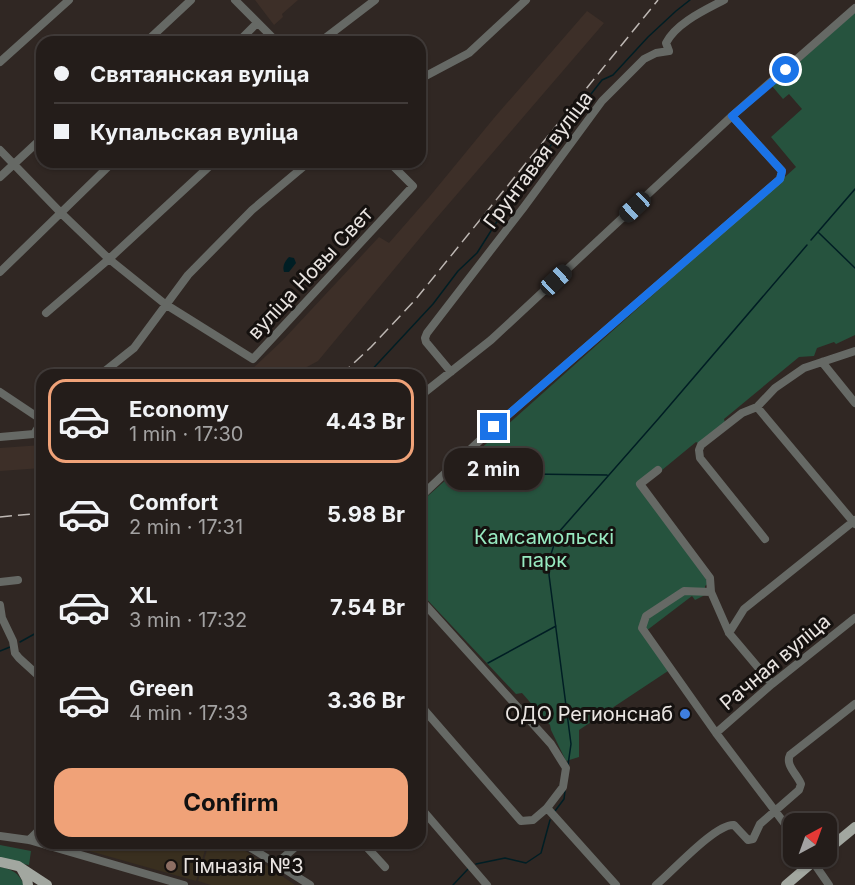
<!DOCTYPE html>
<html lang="en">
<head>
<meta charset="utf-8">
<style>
  :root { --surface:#241d1a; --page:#302a27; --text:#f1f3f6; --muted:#a3a2a2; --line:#413b39; --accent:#f0a278 }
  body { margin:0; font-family:Inter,sans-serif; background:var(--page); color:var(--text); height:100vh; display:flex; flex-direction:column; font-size:22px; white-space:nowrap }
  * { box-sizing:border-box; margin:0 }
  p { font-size:20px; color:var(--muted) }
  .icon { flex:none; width:33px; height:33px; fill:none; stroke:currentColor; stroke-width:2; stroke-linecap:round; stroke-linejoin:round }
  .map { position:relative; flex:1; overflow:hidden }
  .sheet { position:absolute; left:36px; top:369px; width:390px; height:480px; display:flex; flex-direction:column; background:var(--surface); border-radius:18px; box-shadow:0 2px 4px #0004,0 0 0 2px var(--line) }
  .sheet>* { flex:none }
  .top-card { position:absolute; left:36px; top:36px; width:390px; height:132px; border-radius:18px; box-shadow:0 2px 4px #0004,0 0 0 2px var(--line); display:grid; align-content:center; height:132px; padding:0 18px; background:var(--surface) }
  .needle { width:39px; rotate:41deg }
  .tools { position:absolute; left:783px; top:813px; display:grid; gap:12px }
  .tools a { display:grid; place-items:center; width:54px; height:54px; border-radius:12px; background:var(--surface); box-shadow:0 2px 4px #0004,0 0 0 2px var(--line); font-size:30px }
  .end { position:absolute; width:27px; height:27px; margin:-14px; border:8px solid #1a73e8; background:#fff; box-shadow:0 0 0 3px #fff }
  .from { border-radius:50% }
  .bubble { position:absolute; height:42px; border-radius:18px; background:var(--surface); box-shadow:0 2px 4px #0004,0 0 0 2px var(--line); font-size:20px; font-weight:700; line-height:42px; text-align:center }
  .car { position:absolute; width:18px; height:36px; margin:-18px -9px; border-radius:8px; box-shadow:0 0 4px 2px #0007; background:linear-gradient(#222 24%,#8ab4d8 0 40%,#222 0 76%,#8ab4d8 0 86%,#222 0) }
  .top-card b { display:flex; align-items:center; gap:21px; height:57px; font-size:22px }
  .top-card b+b { border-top:2px solid var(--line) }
  .top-card i { width:15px; height:15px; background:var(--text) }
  ul { padding:10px 0 0; list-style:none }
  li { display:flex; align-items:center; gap:18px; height:84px; margin:0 12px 9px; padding:0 6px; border:3px solid transparent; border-radius:18px }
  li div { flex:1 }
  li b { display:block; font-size:22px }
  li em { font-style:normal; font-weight:700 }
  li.current { border-color:var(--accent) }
  li>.icon { width:54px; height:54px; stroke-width:1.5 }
  .primary-button { display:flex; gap:12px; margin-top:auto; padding:12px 18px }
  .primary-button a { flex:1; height:69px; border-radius:18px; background:var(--accent); color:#111; font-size:24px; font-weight:700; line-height:69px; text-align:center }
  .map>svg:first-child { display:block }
  .built { fill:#3d2f28 }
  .education { fill:#392f1f }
  .green { fill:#26533e }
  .water { fill:#001e24 }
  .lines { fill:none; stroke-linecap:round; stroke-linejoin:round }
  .stream { stroke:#001e24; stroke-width:1.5 }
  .minor { stroke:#666965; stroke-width:8 }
  .major { stroke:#a2a7a0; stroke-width:10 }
  .rail { stroke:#beb8b4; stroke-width:1.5; stroke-dasharray:12 6; stroke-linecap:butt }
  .route { stroke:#1a73e8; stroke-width:8 }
  .shop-dot { fill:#3f7fe0; stroke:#15110f; stroke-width:2 }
  .education-dot { fill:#8d6e63; stroke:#15110f; stroke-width:2 }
  .labels { text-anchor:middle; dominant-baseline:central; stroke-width:6; stroke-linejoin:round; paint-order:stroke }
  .street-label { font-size:20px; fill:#eae5e2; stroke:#15110f }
  .park-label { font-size:20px; fill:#98eac1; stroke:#15110f }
  .poi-label { font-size:20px; fill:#eae5e2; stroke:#15110f; text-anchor:end }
</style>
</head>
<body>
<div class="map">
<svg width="855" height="885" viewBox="0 0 855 885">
  <rect width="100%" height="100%" fill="#302723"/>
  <path class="built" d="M255 0H298L282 14 283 17 274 25Z
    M587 11 604 23 434 221 318 361 292 375H248L250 374 251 370 283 340 379 237 389 243 430 196 494 118Z
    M42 445V468L0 471V448Z"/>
  <path class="education" d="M61 843H207L196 881Z
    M209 843H234L295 885H211L198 881Z"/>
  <path class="green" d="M855 12V335L836 344 834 342 817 348 814 356 799 357 724 419 725 423 698 443 696 442 639 489 706 575V579L709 583 705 586V595L695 600 692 596 646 631 671 669 579 730V757L566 761 551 730 550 725 522 693 516 694 420 592V503L796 167 771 137 802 109 789 94 783 99 772 86Z
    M0 845 31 851 29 865 0 860Z
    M0 867C12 869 19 873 24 885H0Z"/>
  <path class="water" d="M289 257 294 258 296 263 289 272H284C282 266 285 261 289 257Z"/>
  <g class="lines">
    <path class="stream" d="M819 233 855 268
      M811 240 855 189
      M367 375 433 304 458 271 477 253 496 223 515 200 544 154 602 80 613 75 648 37 676 11 690 0
      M461 473 607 475
      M20 642 38 632 42 628
      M0 651 10 647
      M488 663 556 626
      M568 765 571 744 549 575 550 557 558 533 659 418 807 245
      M555 811 564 799 565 791
      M476 864 505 858 526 863 541 853 550 820
      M453 885 468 869"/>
    <path class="minor" d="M235 0 277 42
      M146 42 191 0
      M238 42 257 23
      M320 42 375 0
      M0 62 69 0
      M420 79 469 53 526 0
      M0 150 61 213 109 259 165 304 253 359 413 186 389 162
      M0 177 42 138
      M0 272 113 162
      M46 313 109 259 214 162
      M822 362 855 403
      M451 372 426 342 425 338 427 333 524 207 602 101 644 59 656 53 669 51 666 43C676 23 705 10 724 0
      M100 375 134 348 188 275 252 210 309 162
      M0 392 42 420
      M420 396 491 340 732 116 855 8
      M757 407 855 524
      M0 437 34 434 42 421
      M658 470 640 484 710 578 711 592 729 633 772 684
      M420 497 494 427 780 179 782 171 732 116
      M765 539 700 458 699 450 701 445 742 413 757 407 775 388 804 368 855 351
      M0 582 18 580
      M711 592 684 591 646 616 642 628 716 733 794 836
      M420 599 551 744 566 768 563 787 547 808 533 820 521 821 420 705
      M0 605 2 618 13 641 15 653 19 658 42 679
      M729 633 744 609 855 520
      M716 733 772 684 855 618
      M420 807 487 885
      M547 808 616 885
      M0 836 29 840 184 885
      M29 840 42 827
      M243 843 310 885
      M363 843 385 867
      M809 856 829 885
      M276 864 300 843
      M656 885C672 872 716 823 734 825L748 840 753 839 760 824 799 790 801 784C797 774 785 765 790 755L855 704"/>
    <path class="major" d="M826 851 855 827
      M0 862 18 866 47 885
      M21 868 27 879 28 885
      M786 885 820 856"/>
    <path class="rail" d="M341 375 371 347 416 299 658 0
      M0 517 42 513"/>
  </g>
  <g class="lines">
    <path class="route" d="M494 427 780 179 782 171 732 116 786 70"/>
  </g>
  <circle class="shop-dot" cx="685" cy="714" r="6"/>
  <circle class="education-dot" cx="171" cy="866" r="6"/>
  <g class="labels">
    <g class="street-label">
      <text transform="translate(538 160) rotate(-53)">Грунтавая вуліца</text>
      <text transform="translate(310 273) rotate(-47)">вуліца Новы Свет</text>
      <text transform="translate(775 662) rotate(-40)">Рачная вуліца</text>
    </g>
    <g class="park-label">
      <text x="544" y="537">Камсамольскі<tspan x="544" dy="23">парк</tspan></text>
    </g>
    <g class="poi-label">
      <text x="673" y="714">ОДО Регионснаб</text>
      <text x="183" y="866" text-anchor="start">Гімназія №3</text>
    </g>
  </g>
</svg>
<div class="tools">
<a><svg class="needle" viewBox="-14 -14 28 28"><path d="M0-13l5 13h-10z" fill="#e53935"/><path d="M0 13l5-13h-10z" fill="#a3a2a2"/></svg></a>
</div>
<i class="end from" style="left:786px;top:70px"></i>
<i class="end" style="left:494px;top:427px"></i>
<div class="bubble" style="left:444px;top:448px;width:99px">2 min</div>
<i class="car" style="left:635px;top:207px;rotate:227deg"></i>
<i class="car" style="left:556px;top:280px;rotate:47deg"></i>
<div class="top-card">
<b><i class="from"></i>Святаянская вуліца</b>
<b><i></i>Купальская вуліца</b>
</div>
<section class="sheet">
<ul>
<li class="current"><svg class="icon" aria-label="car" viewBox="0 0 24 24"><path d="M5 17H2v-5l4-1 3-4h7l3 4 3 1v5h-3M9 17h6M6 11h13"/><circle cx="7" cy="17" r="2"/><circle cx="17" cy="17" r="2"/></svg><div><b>Economy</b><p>1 min · 17:30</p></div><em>4.43 Br</em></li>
<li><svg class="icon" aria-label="car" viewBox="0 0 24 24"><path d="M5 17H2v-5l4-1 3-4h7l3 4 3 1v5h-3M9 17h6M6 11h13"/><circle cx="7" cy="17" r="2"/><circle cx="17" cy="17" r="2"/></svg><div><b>Comfort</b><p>2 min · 17:31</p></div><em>5.98 Br</em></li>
<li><svg class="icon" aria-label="car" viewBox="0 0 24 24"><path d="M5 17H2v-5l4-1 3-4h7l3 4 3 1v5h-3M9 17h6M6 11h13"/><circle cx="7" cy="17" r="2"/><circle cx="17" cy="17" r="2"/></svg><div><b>XL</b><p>3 min · 17:32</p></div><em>7.54 Br</em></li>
<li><svg class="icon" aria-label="car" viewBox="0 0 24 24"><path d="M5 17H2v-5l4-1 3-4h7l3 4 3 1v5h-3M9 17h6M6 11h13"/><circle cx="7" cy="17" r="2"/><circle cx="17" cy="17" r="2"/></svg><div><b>Green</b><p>4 min · 17:33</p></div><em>3.36 Br</em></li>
</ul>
<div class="primary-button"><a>Confirm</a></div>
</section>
</div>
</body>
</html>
